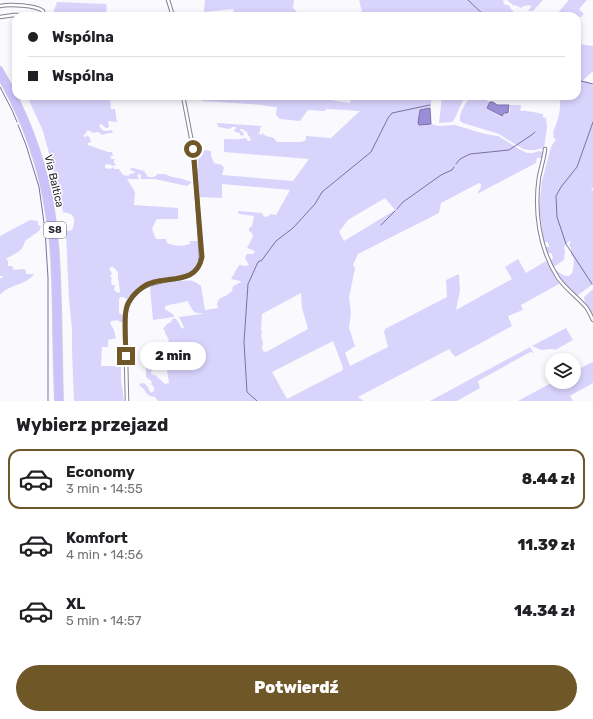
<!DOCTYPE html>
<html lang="pl">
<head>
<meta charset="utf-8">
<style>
  :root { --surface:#fff; --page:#f2f2f2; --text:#202124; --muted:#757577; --line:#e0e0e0; --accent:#705728 }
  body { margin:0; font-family:Rubik,sans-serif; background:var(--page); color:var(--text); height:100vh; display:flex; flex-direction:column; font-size:15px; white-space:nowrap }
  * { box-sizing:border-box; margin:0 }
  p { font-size:13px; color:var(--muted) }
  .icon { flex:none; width:22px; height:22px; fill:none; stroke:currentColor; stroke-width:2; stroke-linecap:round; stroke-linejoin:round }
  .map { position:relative; height:401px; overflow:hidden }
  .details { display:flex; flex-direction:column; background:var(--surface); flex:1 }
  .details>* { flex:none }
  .top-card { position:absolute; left:12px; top:12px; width:569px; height:88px; border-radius:12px; box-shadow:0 2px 6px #0003; display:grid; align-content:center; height:88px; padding:0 16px; background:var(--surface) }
  .fabs { position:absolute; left:545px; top:353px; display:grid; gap:8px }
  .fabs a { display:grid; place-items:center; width:36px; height:36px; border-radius:50%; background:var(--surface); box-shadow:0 2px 6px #0003; font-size:20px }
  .end { position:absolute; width:18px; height:18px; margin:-9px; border:5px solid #705728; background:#fff; box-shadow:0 0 0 2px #fff }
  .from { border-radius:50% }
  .bubble { position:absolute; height:28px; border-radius:14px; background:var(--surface); box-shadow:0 2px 6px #0003; font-size:13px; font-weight:800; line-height:28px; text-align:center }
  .top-card b { display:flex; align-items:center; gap:14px; height:38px; font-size:15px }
  .top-card b+b { border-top:1px solid var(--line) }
  .top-card i { width:10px; height:10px; background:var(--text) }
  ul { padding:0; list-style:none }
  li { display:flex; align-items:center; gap:12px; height:60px; margin:0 8px 6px; padding:0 8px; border:2px solid transparent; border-radius:12px }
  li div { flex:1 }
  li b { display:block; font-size:15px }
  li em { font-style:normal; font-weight:800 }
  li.active { border-color:var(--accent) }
  li>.icon { width:36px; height:36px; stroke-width:1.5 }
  h2 { padding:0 16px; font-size:18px; line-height:48px }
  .button { display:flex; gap:8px; margin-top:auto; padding:8px 16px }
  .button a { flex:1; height:46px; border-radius:24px; background:var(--accent); color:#fff; font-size:16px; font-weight:800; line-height:46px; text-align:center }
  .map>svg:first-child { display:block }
  .green { fill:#d9d4fc; fill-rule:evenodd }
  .water { fill:#9b8ed8; stroke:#7970a6 }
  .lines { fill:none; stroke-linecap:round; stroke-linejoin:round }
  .stream { stroke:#7970a6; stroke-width:1 }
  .street-casing { stroke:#848295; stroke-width:4.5 }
  .highway-casing { stroke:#d5d4d6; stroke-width:6 }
  .street { stroke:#fff; stroke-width:2.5 }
  .highway { stroke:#cac2fb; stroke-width:4.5 }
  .route { stroke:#705728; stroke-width:5 }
  .labels { text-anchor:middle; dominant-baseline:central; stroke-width:3; stroke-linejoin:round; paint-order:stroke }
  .shield { fill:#fff; stroke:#6b6a70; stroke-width:1 }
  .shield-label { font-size:10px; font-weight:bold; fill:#2b2a32 }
  .street-label { font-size:11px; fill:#2b2a32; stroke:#fff }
</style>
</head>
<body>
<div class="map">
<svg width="593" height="401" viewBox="0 0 593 401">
  <rect width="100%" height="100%" fill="#fafafe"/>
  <path class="green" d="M205 0H294L293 8 299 14 300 16H235L233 9 204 12Z
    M359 0H503L504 4 510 6V8L514 12 510 16H363Z
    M507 0H543L533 11H528L531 7 530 5 524 6 521 8 515 5 514 6Z
    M569 0H587L579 9 584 14 581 17 555 16Z
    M57 2 106 4C108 11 106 12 102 16H61L54 12V10Z
    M577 36 582 40 579 44 593 46V72H592L583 80 584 82 587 81 593 86V188L591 189 593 191V284L577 296 561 281 554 270 555 269C559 273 568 280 572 273 573 271 575 260 573 257 573 256 571 256 571 255V249L569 245 571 242 569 241 564 246 565 252 564 260 555 266 554 268 549 260H551L553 258 552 254 549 253 547 254 545 247H549V245L547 242H544L539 208 542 181 551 147 556 139 553 138 554 135 553 132C558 121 562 108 559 96H577Z
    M27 96H118L110 97 111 109H115L117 122 108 121 109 126 108 128H106L101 124 99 125 102 130 106 131 110 130 113 131 112 133H109L102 135 98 132 93 133 90 131 87 130V132L83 136 86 137 87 135 90 138 91 142 88 143V145L108 152H112L113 156H111L110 158 112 159H115L114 161V163L116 164 114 166 107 164 105 165V168L110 169 113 167 114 169H119L123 175 128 176 130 174 135 173 134 171 130 170 131 168C135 168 139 170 144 171L148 177H153L156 176 157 174H165L172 177 179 178 192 182 187 186 155 179H141V174L137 175 139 179H127L135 192 134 205 178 208V219H158L156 220 152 229 156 239H166L167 243C173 246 185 247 191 243L189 241H199C199 250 202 260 196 269 189 280 154 277 140 286 135 289 130 295 127 300L124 297H120L119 300V313L124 316 123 323 117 320 112 321 110 323 114 330 116 338 108 340V347H102L101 366H121V380L124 401H74L72 350V330L69 299 66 234V229L68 231 72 230C74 224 76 219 71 214L63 212 57 183 43 131ZM112 266 118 272C117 279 120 285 120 292L118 293 114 290 115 285H112L111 282 112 278 110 276 112 273 109 269Z
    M202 96H329L330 100 350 103 351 96H368L370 99 374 96H382V97L387 96H415L417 97 422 98 425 96H431V107L419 111V125L431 124 438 126 455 125 485 134 498 136 521 150 527 153H533L539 151 543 152 544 153 542 158H537L536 163 477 194 481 187V184L479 183 441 203 439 213 358 254 353 265 355 268 349 298 351 313 349 328 355 346 345 353 350 366 388 347 384 332 385 329 447 297 446 280 459 274 460 291 456 310 512 279 505 267 518 259 526 273 546 261 559 284 521 305 523 310 508 316 512 326 455 357 449 349 358 397 364 401H158L155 397 150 396 146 393 144 389 141 387 139 384 144 383 148 387 149 390 151 393 154 391V387L151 384 152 382 146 377V368L150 364 151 359 154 357 159 359 162 358C161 354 161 352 164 349H169L168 342 169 340 165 333V331L163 329 167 324 171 322 172 319 175 318 177 320 182 329 184 327 179 317 202 314 203 313C201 313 199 314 197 313 193 313 189 304 188 301L165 306V309L174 315V317L153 320 150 288 152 286C161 284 185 279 193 281 196 282 198 284 201 286L205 310 218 308 217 303 219 299 227 295 232 291 233 286 241 282 240 281 231 279 239 265 246 266 249 265 245 258 247 254H253L255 251 247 248 253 237 252 233 249 231V228L252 226 254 216 239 214 238 211 262 213 264 217 269 216 270 214 276 215 290 190 222 184V198L199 197 198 178V149L211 151V156L214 163 222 165 224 168 222 175 293 181 309 159 224 152V139C232 139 239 140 246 138L248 141H250L251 139 248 135 247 132 242 129H240V130L244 133 243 136 240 135V133L235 132 234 129H236V127H232L230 129 218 127 217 123 262 126 260 128V132L258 133 259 134 262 135V133L266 136 274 138 275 140 277 142H300L305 141 306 138V136L331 138 360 111 327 109 324 111 308 110 300 121 280 119 276 115 277 107 266 106 263 105 202 101ZM385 198 395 210 344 241 339 232 348 220ZM301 293 302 308 308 329 266 352 263 351 262 348 263 344 261 335 262 334 261 329 262 314ZM333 341 342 365 343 370 287 399 272 372ZM153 370H167L169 383 165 384 155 375 151 374V372Z
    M442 96H465L455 118 452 122 439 123Z
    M471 97C478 96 483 99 490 102L487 108 501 117 504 114H509L510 110V105H521V107L520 110 521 111C527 110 536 113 543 114V117L545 118 546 117 547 127 544 148 534 150H529L523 149 499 134 463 123 460 121C459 114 465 102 471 97Z
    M30 220 38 221V225L41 226 39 231 25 241C23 252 15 253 6 259L8 261V266H12L14 270 22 269 26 270V274H34C27 285 10 284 1 294H0V279L4 276H0V236Z
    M593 289V313H592L585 302 584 297Z
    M566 328 573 340 555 350 552 349 541 350 532 346Z
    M530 347 534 353 530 352 478 381 480 388 457 401H430Z
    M593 362V383L570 396 573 401H518L553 382H574V371Z"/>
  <path class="water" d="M490 102H493L497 105H509L508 113H504L502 116 487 108Z
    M430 108 431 124 419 125 418 123 420 110Z"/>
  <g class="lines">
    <path class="stream" d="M468 0 485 16
      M577 84 581 81 593 84
      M0 87 12 110 17 122
      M18 125 26 145 39 187 45 230 48 278V401
      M456 164 460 159 470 154 509 150 533 134 535 132
      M397 209 403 202 441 175 452 170 454 167
      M381 225 395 211
      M592 284 566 244 557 217 556 196 561 187 577 167 593 122
      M257 401 247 392 244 342 248 284 258 262 262 260 276 241 293 228 315 204 322 192 371 152 388 118 392 113 430 105"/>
    <g class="street-casing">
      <path id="street" d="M168 0 173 16
        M0 6C9 4 36 5 43 11V16
        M0 17 14 15 43 16
        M493 96H495
        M545 149C544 159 541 167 539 177 534 210 539 249 558 278 566 289 577 297 586 307 589 311 591 316 593 320
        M127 401 125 315C131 285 150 283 176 279 182 278 188 277 193 273 199 269 200 264 201 257L194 153 183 96"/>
    </g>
    <g class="highway-casing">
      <path id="highway" d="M0 69C24 109 41 153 50 198 57 234 58 271 59 307 60 338 60 370 61 401
        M0 77C24 119 41 166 48 214 54 246 54 280 55 313 55 342 56 372 57 401"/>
    </g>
    <use href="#street" class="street"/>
    <use href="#highway" class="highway"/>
  </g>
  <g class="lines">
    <path class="route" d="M126 356C126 343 123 318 127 306 128 302 131 299 133 296 139 289 146 284 154 282 174 277 197 282 202 257L193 149"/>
  </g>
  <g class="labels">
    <rect class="shield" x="44" y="222" width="22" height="16" rx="3"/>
    <g class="shield-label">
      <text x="55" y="230">S8</text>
    </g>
    <g class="street-label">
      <text transform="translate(54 181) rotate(77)">Via Baltica</text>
    </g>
  </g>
</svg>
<div class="fabs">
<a><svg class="icon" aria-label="layers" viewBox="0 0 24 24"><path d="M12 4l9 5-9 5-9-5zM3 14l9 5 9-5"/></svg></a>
</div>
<i class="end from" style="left:193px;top:149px"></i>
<i class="end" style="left:126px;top:356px"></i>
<div class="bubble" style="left:140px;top:342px;width:66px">2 min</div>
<div class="top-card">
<b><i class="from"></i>Wspólna</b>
<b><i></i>Wspólna</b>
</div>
</div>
<section class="details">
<h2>Wybierz przejazd</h2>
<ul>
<li class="active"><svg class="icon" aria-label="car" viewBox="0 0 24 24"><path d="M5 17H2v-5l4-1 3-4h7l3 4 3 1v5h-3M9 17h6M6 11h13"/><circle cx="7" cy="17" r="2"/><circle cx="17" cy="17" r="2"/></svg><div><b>Economy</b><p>3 min · 14:55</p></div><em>8.44 zł</em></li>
<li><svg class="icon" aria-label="car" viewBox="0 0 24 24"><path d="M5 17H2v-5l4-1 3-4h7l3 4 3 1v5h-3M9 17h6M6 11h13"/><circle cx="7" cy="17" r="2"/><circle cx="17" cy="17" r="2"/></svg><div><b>Komfort</b><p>4 min · 14:56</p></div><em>11.39 zł</em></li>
<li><svg class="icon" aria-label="car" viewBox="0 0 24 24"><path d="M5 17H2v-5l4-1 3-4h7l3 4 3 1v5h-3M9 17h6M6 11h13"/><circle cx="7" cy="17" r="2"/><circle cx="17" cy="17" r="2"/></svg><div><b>XL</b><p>5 min · 14:57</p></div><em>14.34 zł</em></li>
</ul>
<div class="button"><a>Potwierdź</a></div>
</section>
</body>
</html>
